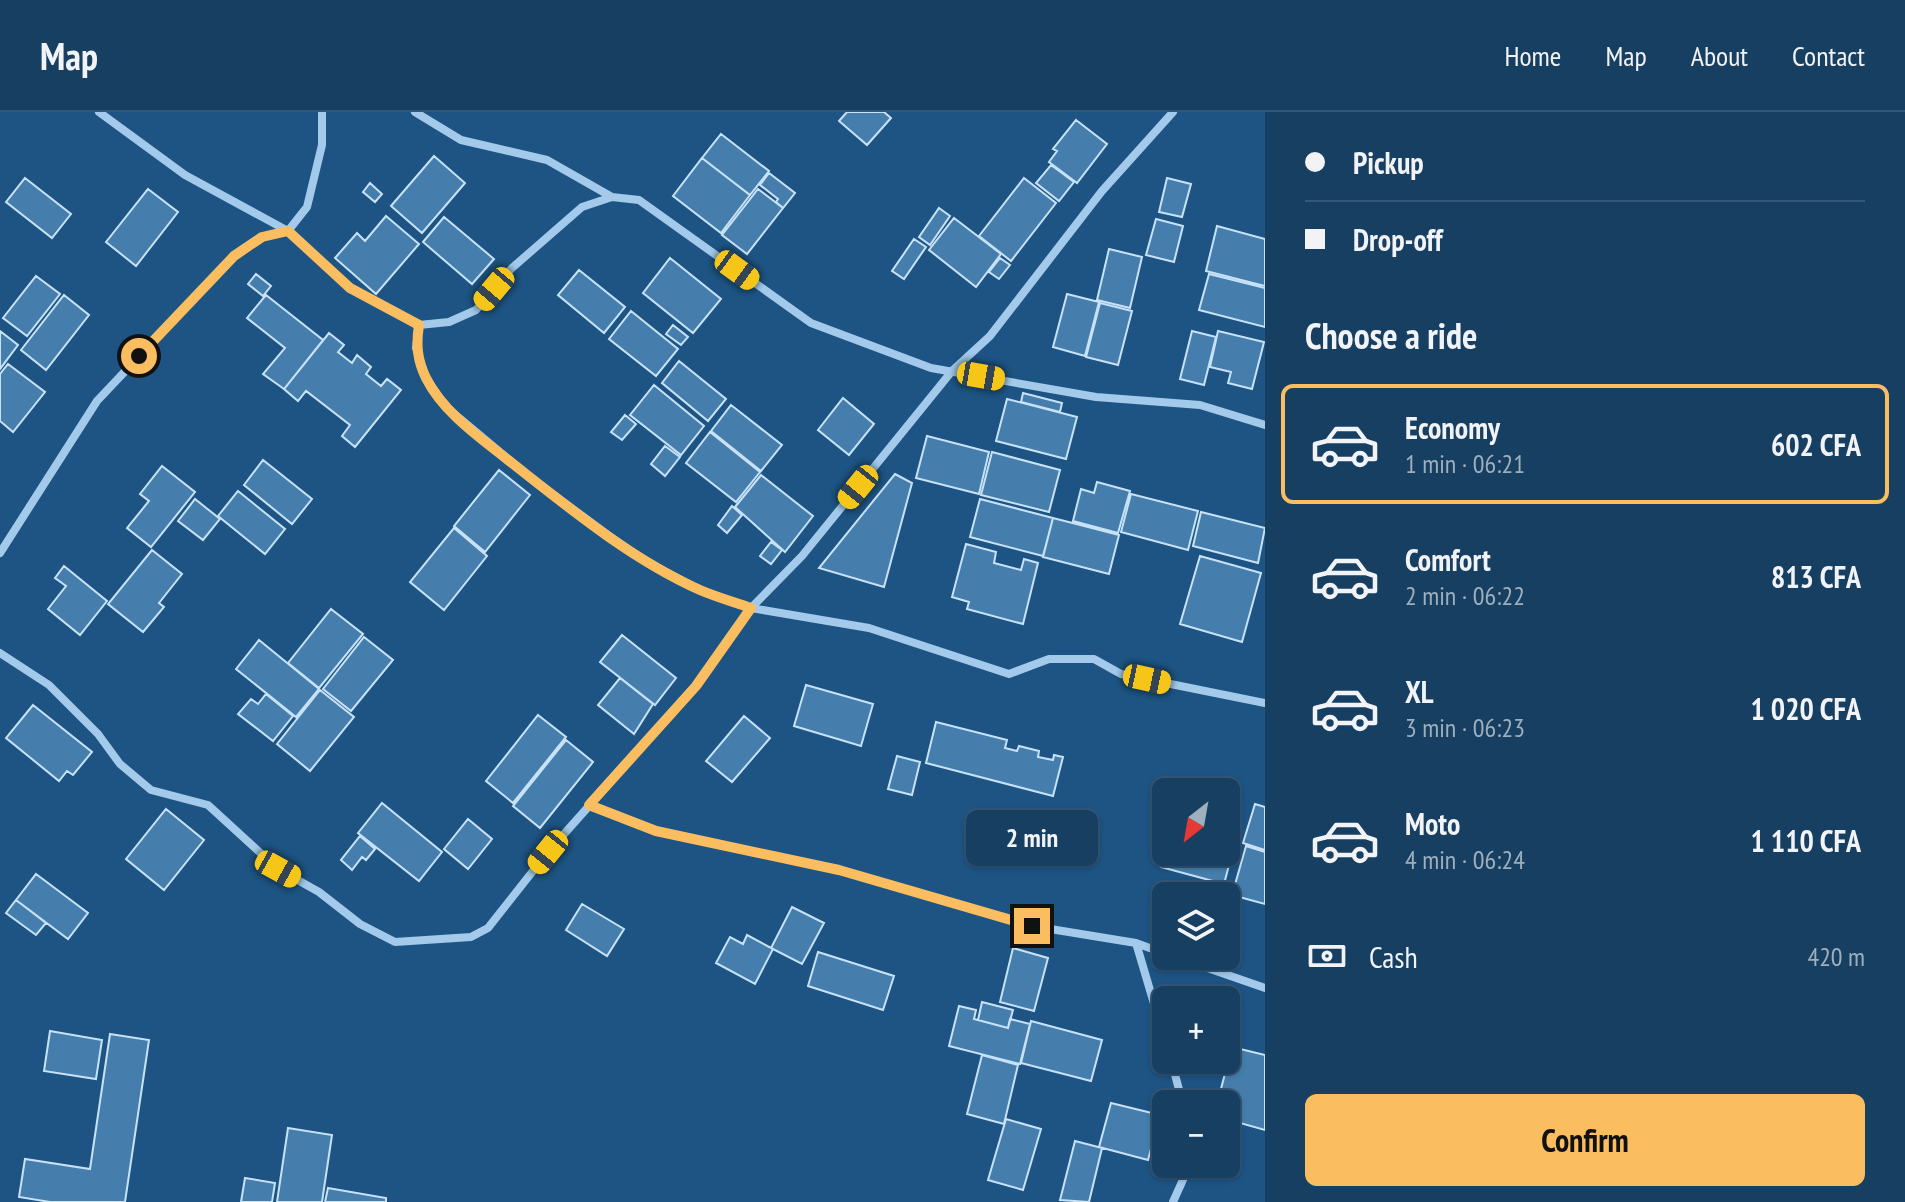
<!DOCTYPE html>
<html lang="en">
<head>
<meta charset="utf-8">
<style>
  :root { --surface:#163f62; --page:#1f4668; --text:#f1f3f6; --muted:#9eafbe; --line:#355877; --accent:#fabe61 }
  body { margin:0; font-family:"PT Sans Narrow",sans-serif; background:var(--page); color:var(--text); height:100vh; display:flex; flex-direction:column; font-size:30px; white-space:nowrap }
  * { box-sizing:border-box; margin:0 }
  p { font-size:26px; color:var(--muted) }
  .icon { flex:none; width:44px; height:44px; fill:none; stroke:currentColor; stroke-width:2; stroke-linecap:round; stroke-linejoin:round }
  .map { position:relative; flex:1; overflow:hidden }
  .panel { display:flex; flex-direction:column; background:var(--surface); width:640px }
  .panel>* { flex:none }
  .guide { display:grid; align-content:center; height:176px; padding:0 40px; background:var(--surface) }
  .needle { width:52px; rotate:211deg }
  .fabs { position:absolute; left:1152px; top:666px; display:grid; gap:16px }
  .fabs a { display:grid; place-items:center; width:88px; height:88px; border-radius:12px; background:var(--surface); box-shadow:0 2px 6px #0004,0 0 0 2px var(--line); font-size:40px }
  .end { position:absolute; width:36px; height:36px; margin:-18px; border:10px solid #fabe61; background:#111; box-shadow:0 0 0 4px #111 }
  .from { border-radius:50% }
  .bubble { position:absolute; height:56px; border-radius:12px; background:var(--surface); box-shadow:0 2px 6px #0004,0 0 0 2px var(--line); font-size:26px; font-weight:600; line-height:56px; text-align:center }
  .car { position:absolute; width:24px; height:48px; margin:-24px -12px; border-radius:10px; box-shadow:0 0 6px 2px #0007; background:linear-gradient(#f5c518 24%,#345 0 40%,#f5c518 0 76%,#345 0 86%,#f5c518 0) }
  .guide b { display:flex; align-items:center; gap:28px; height:76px; font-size:30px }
  .guide b+b { border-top:2px solid var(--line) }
  .guide i { width:20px; height:20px; background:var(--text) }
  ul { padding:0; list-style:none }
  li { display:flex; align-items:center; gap:24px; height:120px; margin:0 16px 12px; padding:0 24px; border:4px solid transparent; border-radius:12px }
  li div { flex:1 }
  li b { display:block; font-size:30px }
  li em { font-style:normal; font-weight:600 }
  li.current { border-color:var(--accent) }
  li>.icon { width:72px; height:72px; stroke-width:1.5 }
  h2 { padding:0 40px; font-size:36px; line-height:96px }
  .pay { display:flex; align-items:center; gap:20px; height:88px; padding:0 40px; font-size:30px }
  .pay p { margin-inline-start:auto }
  .cta { display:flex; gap:16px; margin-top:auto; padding:16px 40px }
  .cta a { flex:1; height:92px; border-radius:12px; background:var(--accent); color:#111; font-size:32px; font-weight:600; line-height:92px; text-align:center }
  header { display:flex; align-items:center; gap:48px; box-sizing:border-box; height:112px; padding:0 40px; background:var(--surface); border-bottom:2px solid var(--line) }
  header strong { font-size:38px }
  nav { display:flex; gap:44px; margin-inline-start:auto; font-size:28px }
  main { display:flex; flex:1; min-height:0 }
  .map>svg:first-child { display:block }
  .building { fill:#457eac; stroke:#c7e2f7; stroke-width:2 }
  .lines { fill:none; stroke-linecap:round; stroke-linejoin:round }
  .minor { stroke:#a3caea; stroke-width:8 }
  .route { stroke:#fabe61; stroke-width:10 }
</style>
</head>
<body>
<header>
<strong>Map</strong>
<nav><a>Home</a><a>Map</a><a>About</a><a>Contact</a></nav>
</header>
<main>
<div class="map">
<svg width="1265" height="1090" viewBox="0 0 1265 1090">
  <rect width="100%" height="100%" fill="#1d5483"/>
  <path class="building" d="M847 0H884L891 6 867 33 839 9Z
    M1076 8 1107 32 1077 71 1049 50 1057 39 1053 37Z
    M721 22 769 59 750 83 702 46Z
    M434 44 465 71 422 121 391 94Z
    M702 46 750 83 721 121 673 84Z
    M1051 53 1074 70 1059 89 1036 71Z
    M769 61 795 81 783 96 776 90 778 87 760 73Z
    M25 66 71 102 52 126 6 90Z
    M1024 66 1056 91 1011 149 979 124Z
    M1167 66 1191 72 1182 105 1159 100Z
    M370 71 382 82 375 90 363 80Z
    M148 77 178 100 136 154 106 130Z
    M758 77 783 96 747 142 722 123Z
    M939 96 950 104 930 133 919 125Z
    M386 104 419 132 376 182 335 146 357 121 365 129Z
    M444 105 494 147 472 172 423 130Z
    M954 106 1001 142 976 175 929 138Z
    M1156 107 1183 114 1174 150 1146 143Z
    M1217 114 1265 127V174L1206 159Z
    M914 127 926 135 904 167 892 159Z
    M1109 137 1142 145 1130 196 1097 188Z
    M670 146 721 187 693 221 643 181Z
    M1000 146 1010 153 999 167 989 160Z
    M579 158 625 195 604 221 558 183Z
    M256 162 271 174 263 184 248 172Z
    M1209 162 1265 176V215L1199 198Z
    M36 164 60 182 27 224 3 206Z
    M1067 182 1099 190 1085 244 1053 235Z
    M64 183 89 203 46 258 21 238Z
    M266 183 323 228 284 277 263 262 285 236 247 206Z
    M1100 191 1132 199 1118 253 1086 245Z
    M631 199 678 237 656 264 609 227Z
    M673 213 688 225 681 233 666 222Z
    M0 219 18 233 0 257Z
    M1192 219 1216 225 1204 273 1180 267Z
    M1218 219 1264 230 1252 277 1228 271 1231 260 1210 255Z
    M329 221 344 233 338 240 352 251 357 243 371 255 366 262 381 274 387 267 401 278 355 335 342 324 350 313 306 279 298 289 284 277Z
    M679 249 726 287 708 309 662 271Z
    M8 252 45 280 13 320 0 309V262Z
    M654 273 704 314 681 343 630 303Z
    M1023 281 1062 291 1060 300 1021 290Z
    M843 286 874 312 849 343 818 318Z
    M1007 287 1077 305 1066 347 996 329Z
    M731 293 782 333 761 359 711 319Z
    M625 303 636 312 622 328 611 320Z
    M710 320 760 360 736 390 686 351Z
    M927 324 989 340 979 382 916 366Z
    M665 334 680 345 665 364 651 352Z
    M992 340 1060 358 1049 400 981 383Z
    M263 348 312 387 292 412 244 373Z
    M162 354 195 380 151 435 127 416 149 389 140 382Z
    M499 358 530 383 485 440 454 414Z
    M895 362 912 371 884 475 819 456Z
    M761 363 813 404 785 440 735 395Z
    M1097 370 1130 379 1118 421 1073 409 1081 377 1094 381Z
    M238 379 285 417 265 442 218 404Z
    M1131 382 1198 399 1188 438 1121 420Z
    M195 387 220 407 203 428 178 409Z
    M980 387 1053 406 1043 444 970 425Z
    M732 394 742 403 727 421 718 413Z
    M1201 400 1265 416 1258 451 1193 434Z
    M1053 406 1119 423 1109 462 1043 445Z
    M454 416 487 444 444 498 410 470Z
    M771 430 782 438 771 452 760 444Z
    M966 432 996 440 994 451 1021 458 1024 447 1038 451 1023 512 967 497 969 490 952 485Z
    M152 438 182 462 159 491 164 495 143 520 108 492Z
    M1200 444 1261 461 1242 530 1180 512Z
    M64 454 107 489 80 523 48 497 66 474 55 466Z
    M331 497 363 522 319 576 288 551Z
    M622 523 676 566 655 593 600 550Z
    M364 525 393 548 351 599 323 577Z
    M259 528 319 577 296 605 236 557Z
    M620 566 653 592 634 622 598 593Z
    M806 573 873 592 861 634 794 614Z
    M320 578 354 605 310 659 277 632Z
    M266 582 293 604 273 629 238 602 251 587 258 592Z
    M33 593 92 640 73 663 67 659 59 669 6 626Z
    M538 603 566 625 513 691 486 669Z
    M744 604 770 626 732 670 706 649Z
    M936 610 1007 628 1005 636 1017 639 1019 634 1039 639 1038 645 1053 648 1054 643 1063 645 1053 684 926 651Z
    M566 628 593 650 540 716 513 694Z
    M897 644 920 650 912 683 888 677Z
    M382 691 442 740 419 769 358 721Z
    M1255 692 1265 695V738L1243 731Z
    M166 697 204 728 164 778 126 747Z
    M468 707 492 727 468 757 444 737Z
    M360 724 375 737 366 748 362 745 352 758 341 748Z
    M1226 724 1236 727 1224 772 1161 755 1166 737V740H1226Z
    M1246 734 1265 740V792L1232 783Z
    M36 762 88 801 68 827 16 788Z
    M16 788 46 811 36 823 6 801Z
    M582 792 624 817 607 844 566 818Z
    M792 795 824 811 802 852 771 836Z
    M747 823 773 837 755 872 716 851 730 825 743 832Z
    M1013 836 1048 846 1034 899 1000 890Z
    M818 840 894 864 883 898 808 874Z
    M982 890 1013 898 1008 916 978 908Z
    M959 894 976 898 974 907 1008 916 1010 907 1030 912 1020 952 949 934Z
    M1031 909 1102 928 1091 969 1021 951Z
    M50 919 102 928 96 967 44 959Z
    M110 922 149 928 125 1090H50L19 1085 25 1047 90 1057Z
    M1232 935 1265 943V1018L1226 1007V992H1217Z
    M982 943 1018 953 1004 1012 967 1002Z
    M1111 991 1160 1003 1148 1048 1099 1035Z
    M1006 1007 1041 1017 1023 1078 988 1068Z
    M288 1016 332 1023 322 1090H277Z
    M1075 1029 1102 1036 1089 1090 1060 1088Z
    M245 1066 275 1071 272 1090H241Z
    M328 1076 386 1086V1090H325Z"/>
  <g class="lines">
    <path class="minor" d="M99 0 185 63 288 119 350 176 419 213 449 210 476 198 512 156 582 95 612 85
      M415 0 461 28 547 48 612 85 639 88 811 211 931 256 1096 285 1200 293 1265 313
      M419 213 416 236 426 266 445 294 531 366 608 423 647 450 700 478 751 496 869 516 1009 562 1049 547H1094L1121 562 1265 591
      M0 441 97 289 234 144 262 125 288 119 307 95 322 33V0
      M0 541 49 573 98 622 120 652 151 678 208 693 278 757 319 780 360 812 395 830 471 825 488 816 548 740 696 574 751 496 802 444 952 259 990 224 1102 79 1173 0
      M589 693 656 719 839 758 1032 814 1136 831 1166 842
      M1136 831 1166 932
      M1173 844 1265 876
      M1171 948 1183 992
      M1173 1090 1190 1052"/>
  </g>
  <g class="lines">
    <path class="route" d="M139 244 234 144 262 125 288 119 350 176 419 213C416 232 417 248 426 266 443 300 479 325 508 348 568 395 629 446 700 478 716 485 734 490 751 496L696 574 589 693 656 719 839 758 1032 814"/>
  </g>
</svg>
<div class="fabs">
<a><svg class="needle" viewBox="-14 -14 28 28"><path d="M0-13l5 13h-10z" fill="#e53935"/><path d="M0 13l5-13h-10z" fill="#9eafbe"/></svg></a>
<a><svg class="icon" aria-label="layers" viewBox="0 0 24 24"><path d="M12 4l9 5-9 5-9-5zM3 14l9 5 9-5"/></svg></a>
<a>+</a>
<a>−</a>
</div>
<i class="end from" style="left:139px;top:244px"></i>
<i class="end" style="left:1032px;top:814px"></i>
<div class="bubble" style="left:966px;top:698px;width:132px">2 min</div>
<i class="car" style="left:737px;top:158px;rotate:126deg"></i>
<i class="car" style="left:494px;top:177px;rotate:220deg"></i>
<i class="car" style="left:981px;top:264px;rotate:100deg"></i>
<i class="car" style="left:858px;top:375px;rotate:219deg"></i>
<i class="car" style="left:1147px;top:567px;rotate:102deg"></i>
<i class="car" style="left:548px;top:740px;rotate:219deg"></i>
<i class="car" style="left:278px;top:757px;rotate:119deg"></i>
</div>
<section class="panel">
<div class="guide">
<b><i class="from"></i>Pickup</b>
<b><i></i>Drop-off</b>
</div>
<h2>Choose a ride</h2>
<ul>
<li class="current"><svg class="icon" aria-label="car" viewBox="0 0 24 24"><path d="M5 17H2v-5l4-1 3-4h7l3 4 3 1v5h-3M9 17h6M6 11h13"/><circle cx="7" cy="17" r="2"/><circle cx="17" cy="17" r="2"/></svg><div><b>Economy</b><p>1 min · 06:21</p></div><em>602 CFA</em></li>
<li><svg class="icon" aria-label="car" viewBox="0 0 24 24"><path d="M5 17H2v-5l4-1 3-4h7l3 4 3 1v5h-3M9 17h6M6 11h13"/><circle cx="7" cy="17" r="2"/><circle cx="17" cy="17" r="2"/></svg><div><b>Comfort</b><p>2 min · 06:22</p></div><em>813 CFA</em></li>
<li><svg class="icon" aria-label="car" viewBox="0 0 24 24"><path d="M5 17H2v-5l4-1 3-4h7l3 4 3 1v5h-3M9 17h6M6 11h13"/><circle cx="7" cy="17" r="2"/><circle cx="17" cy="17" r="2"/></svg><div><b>XL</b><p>3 min · 06:23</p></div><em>1 020 CFA</em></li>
<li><svg class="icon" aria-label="car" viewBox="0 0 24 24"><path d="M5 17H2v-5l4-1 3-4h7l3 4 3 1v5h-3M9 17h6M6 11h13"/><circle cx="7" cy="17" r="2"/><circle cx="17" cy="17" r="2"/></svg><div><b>Moto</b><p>4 min · 06:24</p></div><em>1 110 CFA</em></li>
</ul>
<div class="pay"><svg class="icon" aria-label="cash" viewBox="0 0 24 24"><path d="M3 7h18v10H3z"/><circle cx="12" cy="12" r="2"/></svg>Cash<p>420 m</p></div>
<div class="cta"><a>Confirm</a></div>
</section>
</main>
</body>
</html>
